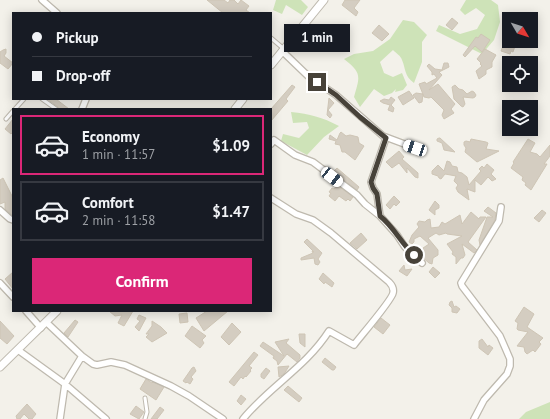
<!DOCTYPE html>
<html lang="en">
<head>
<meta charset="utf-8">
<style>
  :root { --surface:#171b24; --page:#20242c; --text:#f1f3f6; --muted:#9ea1a6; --line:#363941; --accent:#db2777 }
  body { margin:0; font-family:"PT Sans",sans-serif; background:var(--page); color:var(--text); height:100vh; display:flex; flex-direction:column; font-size:15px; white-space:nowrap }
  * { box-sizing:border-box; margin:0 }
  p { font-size:13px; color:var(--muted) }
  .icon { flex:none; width:22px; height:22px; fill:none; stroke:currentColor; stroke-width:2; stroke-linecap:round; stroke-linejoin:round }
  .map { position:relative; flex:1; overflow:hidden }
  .drawer { position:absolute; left:12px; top:108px; width:260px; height:204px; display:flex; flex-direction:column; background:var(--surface); border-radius:0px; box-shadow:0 2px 10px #0003 }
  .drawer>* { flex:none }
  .guide { position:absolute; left:12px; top:12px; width:260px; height:88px; border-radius:0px; box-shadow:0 2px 10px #0003; display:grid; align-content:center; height:88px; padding:0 20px; background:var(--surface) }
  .needle { width:26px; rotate:129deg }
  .controls { position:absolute; left:502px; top:12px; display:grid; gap:8px }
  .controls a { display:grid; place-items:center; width:36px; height:36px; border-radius:0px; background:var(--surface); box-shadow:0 2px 10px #0003; font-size:20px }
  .end { position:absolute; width:18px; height:18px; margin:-9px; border:5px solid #474239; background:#fff; box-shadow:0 0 0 2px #fff }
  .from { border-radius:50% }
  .bubble { position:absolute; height:28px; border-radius:0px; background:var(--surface); box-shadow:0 2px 10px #0003; font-size:13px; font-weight:700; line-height:28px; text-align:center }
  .car { position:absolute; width:12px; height:24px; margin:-12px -6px; border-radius:5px; box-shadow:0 0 3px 1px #0007; background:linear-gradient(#fff 24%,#345 0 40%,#fff 0 76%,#345 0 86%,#fff 0) }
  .guide b { display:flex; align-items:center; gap:14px; height:38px; font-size:15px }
  .guide b+b { border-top:1px solid var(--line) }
  .guide i { width:10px; height:10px; background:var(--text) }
  ul { padding:7px 0 0; list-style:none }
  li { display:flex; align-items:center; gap:12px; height:60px; margin:0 8px 6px; padding:0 12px; border:2px solid var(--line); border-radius:0px }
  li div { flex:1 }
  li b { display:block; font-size:15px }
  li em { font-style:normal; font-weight:700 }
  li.on { border-color:var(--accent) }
  li>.icon { width:36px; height:36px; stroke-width:1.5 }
  .cta { display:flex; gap:8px; margin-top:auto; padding:8px 20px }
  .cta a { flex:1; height:46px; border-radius:0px; background:var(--accent); color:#fff; font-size:16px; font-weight:700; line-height:46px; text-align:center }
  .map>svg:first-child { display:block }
  .green { fill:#cee3b8 }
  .building { fill:#d4cdc1; stroke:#cec5b5 }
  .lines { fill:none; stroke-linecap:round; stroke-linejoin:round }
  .service-casing { stroke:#beb9ae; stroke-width:5 }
  .minor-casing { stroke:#beb9ae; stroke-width:8 }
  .tertiary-casing { stroke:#beb9ae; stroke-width:9 }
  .service { stroke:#fff; stroke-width:3 }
  .minor { stroke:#fff; stroke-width:5.5 }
  .tertiary { stroke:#fff; stroke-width:7 }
  .route { stroke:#474239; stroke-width:5 }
</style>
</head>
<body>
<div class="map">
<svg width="550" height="419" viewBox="0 0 550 419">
  <rect width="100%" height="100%" fill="#f3f1ea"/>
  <path class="green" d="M276 0H301L308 7 302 15 286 5 282 14 273 10Z
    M466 0H491L498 5 500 22 494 40 482 54 436 31 439 25 460 34 477 29 485 15 476 8 465 15 460 10Z
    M403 20 414 22 427 35 422 42V62L414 83C404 76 406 69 402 60 401 56 396 53 393 50L380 62 384 73 393 77 402 73 407 85 403 90 395 92 396 89 392 93 384 96 374 89 360 107 354 97C360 76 362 73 344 59L354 54 373 51 390 39Z
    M291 112C310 114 322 117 339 126L324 137 307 155 281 141 283 134 299 138 309 128 307 122 293 123Z
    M550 402V419H519L526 412Z"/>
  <path class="building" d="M207 0H224L228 3 230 0H234L238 4 241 0 249 6 246 10 250 13H223Z
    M345 0H360L354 8 358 12 356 16 342 5Z
    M452 18 458 23 452 30 446 25Z
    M379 25 389 34 382 41 372 33Z
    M509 32V41H514L513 45 515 46 513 52 511 51 510 54 501 51Z
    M326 33 331 38 337 35 339 40 332 39 326 45 323 43 321 48H318L316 47 317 45 321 42V39Z
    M481 34 490 40 482 52 475 46 465 57 463 55 476 37 478 38Z
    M6 49V53L4 56 13 63 8 69 0 63V52L3 50Z
    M485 49 496 55 492 62V67L486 70V74L479 79 476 71 482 66 480 64 481 63 477 59Z
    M444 63H448L449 67 439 72 442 75 429 90 438 84 455 104 451 109 454 113 444 119 442 115 444 110 431 97 429 98 424 97 419 84 425 82 426 84 437 78 434 74 432 75V72L427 66 429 64 435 69 442 70Z
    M292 85 295 87 286 99 288 101 271 121V109Z
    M455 85 459 89 463 90 467 94 472 91 474 92 476 95 475 97 473 98 463 97 465 104 463 107 461 106 454 99 452 87Z
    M409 91 414 98 403 105 398 97Z
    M416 93 423 94 422 102 419 103 413 95Z
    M391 97 395 100 391 105 394 108 393 112 388 110 390 105 383 103 380 101 384 99 389 100Z
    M329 98 334 103 328 110 332 115 330 118 327 115Z
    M47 99H56L69 109H59L58 107Z
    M13 119V132L11 134 5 129Z
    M341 132 346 136 350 135 358 137 359 143 364 146 355 160 345 152H342L340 145 335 144 336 141 329 139 330 135 337 140 340 133Z
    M439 138H440L455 152 444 150 442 143 437 141V139Z
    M471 139 486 142 488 143 486 149 499 151 477 162 465 152 466 148 464 145V142L466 141 470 142Z
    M528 139 535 143 530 152 537 154 540 157 550 145V156L544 164H547L531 190 525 185 526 183 522 180 523 177 511 168 514 163 513 162Z
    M399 151 404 157 402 159 418 173V178L415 177 407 168V173L399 163 392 168 386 162Z
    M447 161 450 162 452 166 457 167 458 172 462 173 467 177 469 185 481 171 479 169 482 166 484 168 487 164 494 170 491 174 496 179 492 181 488 177 481 185 475 180V192L467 189 469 200 458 192 456 188 458 185 454 181 456 176 445 174 441 179 439 178 438 176 432 174V171L438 165 444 171Z
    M337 168 359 187 357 190 333 172Z
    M3 178 13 198V216L5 209V202L0 204V180Z
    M337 185 353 197 350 201 348 199 346 201 339 196 335 201 329 196 331 193 329 192 332 188 334 189Z
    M394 196 400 202 396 206 394 204 390 209 386 205Z
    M435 201 439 205V208L435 210V215L429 210Z
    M488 207 496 213 495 220 480 245 479 240 487 217H493L484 211Z
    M542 210 546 213 539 222 534 218Z
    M471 212 479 219 480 217H486L468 242 477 250 474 253 462 244 465 255 463 258H461L456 264V257L452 254 453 252 447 244 462 236 447 234 446 233 439 235 436 233 428 238 438 250V255L433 258 432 264 429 263 421 256 424 251 423 248 429 244 420 236 414 239V242L412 244 409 242 412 235 419 227 417 224 419 221 425 222 427 220 430 219 431 228 439 227 442 222 445 224 460 215 462 224Z
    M361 233 367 240 357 249 350 243Z
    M307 239 322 253 318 259 320 262 318 265 315 264 314 258 301 260V258L313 253 312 251 314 252 304 242Z
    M404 265 405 270 412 269 407 276 399 271Z
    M433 267 440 273 435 278 429 272Z
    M13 272V289L5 279Z
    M323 273 334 283 332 287 325 282 324 284 319 279Z
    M452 301 454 307 456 306 460 309 457 313 452 312V308L449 305 450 302Z
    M524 307 534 314 527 327 543 338 539 342 541 344 535 352 533 350 527 354 525 352 524 347 517 346 528 332 518 330 517 329 518 323 515 321Z
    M109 311H133L124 326 118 323 122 315 115 316Z
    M207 311H228L204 331 196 318Z
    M187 313 188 322 180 323 179 314Z
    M139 315 146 318 139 331 135 327 140 321 137 319Z
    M381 318 390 325 383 334 374 327Z
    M75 320 78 322 68 337 64 333Z
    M0 321 14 336 7 344 0 338Z
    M152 321 161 327 167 333 152 342 146 337 149 334H146L152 326Z
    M232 323 241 332 229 345 221 337Z
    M192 326 206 336 202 340 204 343 200 348 185 336Z
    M299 334H305V347L300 343Z
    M289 339 286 343 300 355V358L297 362 287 354 278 365 277 361 273 358 274 356 271 354 260 346 263 342 284 356 275 342Z
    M482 339 488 347 489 345 493 348 488 355 479 348V341Z
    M254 352 258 355 249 366 252 368 250 370 251 371 246 377 245 376 243 379 241 377 234 386 229 382Z
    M325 358 336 367 334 370H332L322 362Z
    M289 366 284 374 279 377 278 367Z
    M194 367 196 371 191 377 193 379 190 384 187 382 186 383 183 381 192 368Z
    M266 368 270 371 264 379 261 377V374Z
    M146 379 152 383 153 382 164 387 156 400 140 389Z
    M288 386 302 398 299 402 284 390Z
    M241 395 246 399 241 405 237 401Z
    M27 404 36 414 32 419H29L24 414 20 419H17L16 416Z
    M136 406 144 412 139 419 130 414Z
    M160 407 164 410 157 419H151Z"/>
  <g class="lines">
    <g class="service-casing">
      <path id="service" d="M271 38 284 49
        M42 99 56 109
        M15 109 24 99
        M6 119 13 111
        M145 419 147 412 145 398"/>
    </g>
    <g class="minor-casing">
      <path id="minor" d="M42 0 57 13
        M282 51 308 76 336 95 383 136 415 148
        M82 109 86 99
        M386 138 371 182 373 188 377 194 380 216 397 235 405 247 422 263
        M271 144 274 140 295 155 313 162 357 195 365 204 380 216
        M0 210 10 219 13 220
        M0 283 13 297
        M26 311 41 328
        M46 322 82 356 93 364 97 365 111 362 125 365 171 386 189 396 223 419
        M18 350 65 384 106 419
        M60 419 65 384 82 356
        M243 419C269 387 306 367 329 331L354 345C360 337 392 300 393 293 394 289 392 285 389 282L331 233 313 220 296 214 271 198
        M474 419 484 400 507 374 510 366V359L500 336 462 286 461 283 499 221 501 207"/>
    </g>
    <g class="tertiary-casing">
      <path id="tertiary" d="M271 65 324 0
        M235 109 243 99
        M0 367 57 311"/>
    </g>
    <use href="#service" class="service"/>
    <use href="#minor" class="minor"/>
    <use href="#tertiary" class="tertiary"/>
  </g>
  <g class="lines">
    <path class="route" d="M317 82 336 95 360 117 386 138 371 182 373 188 377 194 380 216C394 227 401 243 414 255"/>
  </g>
</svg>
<div class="controls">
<a><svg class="needle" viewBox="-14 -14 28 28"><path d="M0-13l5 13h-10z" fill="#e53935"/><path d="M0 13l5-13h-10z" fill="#9ea1a6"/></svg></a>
<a><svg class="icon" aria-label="locate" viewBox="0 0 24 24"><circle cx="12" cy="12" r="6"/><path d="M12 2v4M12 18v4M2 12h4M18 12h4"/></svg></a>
<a><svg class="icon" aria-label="layers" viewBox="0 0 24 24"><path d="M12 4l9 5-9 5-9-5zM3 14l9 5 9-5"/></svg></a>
</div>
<i class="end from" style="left:414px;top:255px"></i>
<i class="end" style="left:317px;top:82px"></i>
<div class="bubble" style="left:284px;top:24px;width:66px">1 min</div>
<i class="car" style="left:415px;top:148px;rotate:289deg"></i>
<i class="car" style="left:332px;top:177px;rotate:128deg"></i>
<div class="guide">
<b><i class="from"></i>Pickup</b>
<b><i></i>Drop-off</b>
</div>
<section class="drawer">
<ul>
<li class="on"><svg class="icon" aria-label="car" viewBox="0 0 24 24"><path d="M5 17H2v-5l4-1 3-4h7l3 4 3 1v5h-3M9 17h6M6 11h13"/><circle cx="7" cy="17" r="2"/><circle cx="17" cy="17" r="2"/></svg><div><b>Economy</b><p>1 min · 11:57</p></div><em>$1.09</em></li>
<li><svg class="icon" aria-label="car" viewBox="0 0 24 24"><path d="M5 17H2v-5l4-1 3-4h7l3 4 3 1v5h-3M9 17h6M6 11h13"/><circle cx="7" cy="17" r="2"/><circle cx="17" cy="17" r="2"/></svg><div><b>Comfort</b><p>2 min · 11:58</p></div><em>$1.47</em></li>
</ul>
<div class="cta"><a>Confirm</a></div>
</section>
</div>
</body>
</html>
